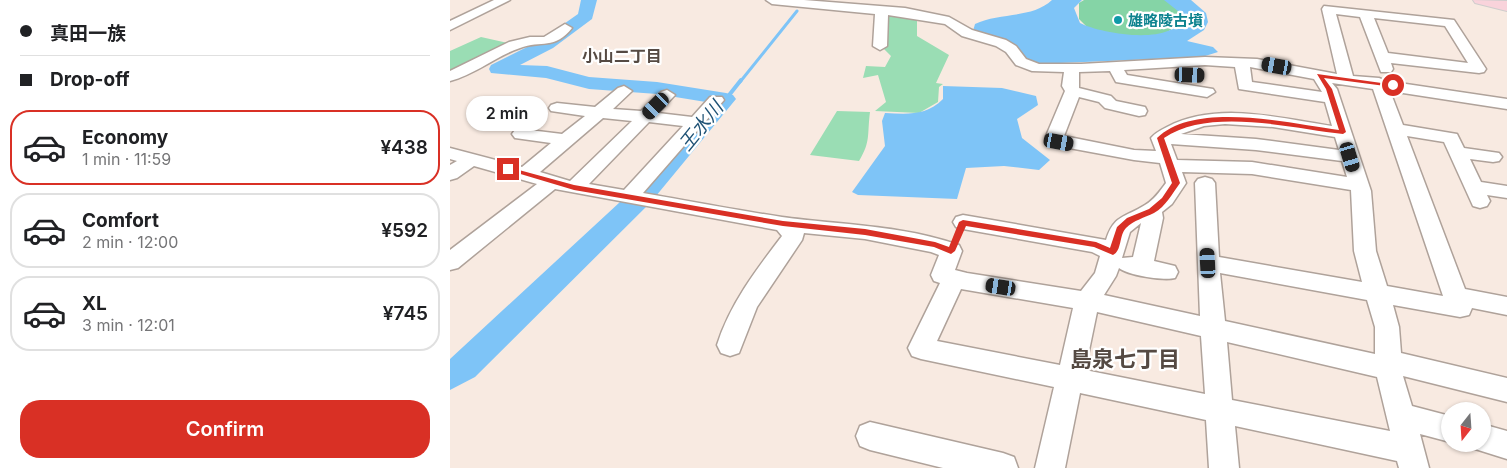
<!DOCTYPE html>
<html lang="en">
<head>
<meta charset="utf-8">
<style>
  :root { --surface:#fff; --page:#f2f2f2; --text:#202124; --muted:#757577; --line:#e0e0e0; --accent:#d93025 }
  body { margin:0; font-family:Inter,"Noto Sans JP",sans-serif; background:var(--page); color:var(--text); height:100vh; display:flex; flex-direction:column; font-size:19px; white-space:nowrap }
  * { box-sizing:border-box; margin:0 }
  p { font-size:16px; color:var(--muted) }
  .icon { flex:none; width:28px; height:28px; fill:none; stroke:currentColor; stroke-width:2; stroke-linecap:round; stroke-linejoin:round }
  .map { position:relative; flex:1; overflow:hidden }
  .details { display:flex; flex-direction:column; background:var(--surface); width:450px }
  .details>* { flex:none }
  .banner { display:grid; align-content:center; height:110px; padding:0 20px; background:var(--surface) }
  .needle { width:32px; rotate:197deg }
  .fabs { position:absolute; left:991px; top:402px; display:grid; gap:10px }
  .fabs a { display:grid; place-items:center; width:50px; height:50px; border-radius:50%; background:var(--surface); box-shadow:0 1px 4px #0004; font-size:25px }
  .end { position:absolute; width:22px; height:22px; margin:-11px; border:6px solid #d93025; background:#fff; box-shadow:0 0 0 2px #fff }
  .from { border-radius:50% }
  .bubble { position:absolute; height:35px; border-radius:18px; background:var(--surface); box-shadow:0 1px 4px #0004; font-size:16px; font-weight:600; line-height:35px; text-align:center }
  .car { position:absolute; width:15px; height:30px; margin:-15px -8px; border-radius:6px; box-shadow:0 0 4px 1px #0007; background:linear-gradient(#222 24%,#8ab4d8 0 40%,#222 0 76%,#8ab4d8 0 86%,#222 0) }
  .banner b { display:flex; align-items:center; gap:18px; height:48px; font-size:19px }
  .banner b+b { border-top:1px solid var(--line) }
  .banner i { width:12px; height:12px; background:var(--text) }
  ul { padding:0; list-style:none }
  li { display:flex; align-items:center; gap:15px; height:75px; margin:0 10px 8px; padding:0 10px; border:2px solid var(--line); border-radius:20px }
  li div { flex:1 }
  li b { display:block; font-size:19px }
  li em { font-style:normal; font-weight:600 }
  li.active { border-color:var(--accent) }
  li>.icon { width:45px; height:45px; stroke-width:1.5 }
  .primary-button { display:flex; gap:10px; margin-top:auto; padding:10px 20px }
  .primary-button a { flex:1; height:58px; border-radius:20px; background:var(--accent); color:#fff; font-size:20px; font-weight:600; line-height:58px; text-align:center }
  main { display:flex; flex:1; min-height:0 }
  .map>svg:first-child { display:block }
  .green { fill:#9addb4 }
  .forest { fill:#85d4a6 }
  .water { fill:#7ec4f7 }
  .lines { fill:none; stroke-linecap:round; stroke-linejoin:round }
  .stream-far1 { stroke:#7ec4f7; stroke-width:3 }
  .stream { stroke:#7ec4f7; stroke-width:4 }
  .river { fill:#7ec4f7; fill-rule:evenodd }
  .minor-casing { stroke:#afa29a; stroke-width:3 }
  .major-casing { stroke:#cecdcc; stroke-width:2 }
  .minor { fill:#fff; fill-rule:evenodd }
  .major { fill:#f9d3db; fill-rule:evenodd }
  .route { fill:#d93025 }
  .culture-dot { fill:#0f9aa8; stroke:#fff; stroke-width:2 }
  .labels { text-anchor:middle; dominant-baseline:central; stroke-width:4.5; stroke-linejoin:round; paint-order:stroke }
  .far-culture-label { font-size:15px; font-weight:bold; fill:#0d838f; stroke:#fff; text-anchor:start }
  .far-neighbourhood-label { font-size:16px; font-weight:bold; fill:#554a43; stroke:#fff }
  .water-label { font-size:19px; font-style:italic; fill:#1f5275; stroke:#fff }
  .near-neighbourhood-label { font-size:22px; font-weight:bold; fill:#554a43; stroke:#fff }
</style>
</head>
<body>
<main>
<section class="details">
<div class="banner">
<b><i class="from"></i>真田一族</b>
<b><i></i>Drop-off</b>
</div>
<ul>
<li class="active"><svg class="icon" aria-label="car" viewBox="0 0 24 24"><path d="M5 17H2v-5l4-1 3-4h7l3 4 3 1v5h-3M9 17h6M6 11h13"/><circle cx="7" cy="17" r="2"/><circle cx="17" cy="17" r="2"/></svg><div><b>Economy</b><p>1 min · 11:59</p></div><em>¥438</em></li>
<li><svg class="icon" aria-label="car" viewBox="0 0 24 24"><path d="M5 17H2v-5l4-1 3-4h7l3 4 3 1v5h-3M9 17h6M6 11h13"/><circle cx="7" cy="17" r="2"/><circle cx="17" cy="17" r="2"/></svg><div><b>Comfort</b><p>2 min · 12:00</p></div><em>¥592</em></li>
<li><svg class="icon" aria-label="car" viewBox="0 0 24 24"><path d="M5 17H2v-5l4-1 3-4h7l3 4 3 1v5h-3M9 17h6M6 11h13"/><circle cx="7" cy="17" r="2"/><circle cx="17" cy="17" r="2"/></svg><div><b>XL</b><p>3 min · 12:01</p></div><em>¥745</em></li>
</ul>
<div class="primary-button"><a>Confirm</a></div>
</section>
<div class="map">
<svg width="1057" height="468" viewBox="0 0 1057 468">
  <rect width="100%" height="100%" fill="#f8eae1"/>
  <path class="green" d="M434 14 467 16V36L499 55 486 83 493 84 489 87 488 102 469 113 425 111 436 102 428 75 413 78 416 66 435 67 441 56 432 47Z
    M31 37 62 44 0 74V51Z
    M387 111 420 112C417 135 421 141 409 161L360 155Z"/>
  <path class="forest" d="M634 0H717L730 7 738 19 711 36 678 38 639 29 629 19V3Z"/>
  <path class="water" d="M602 0H632L624 8 630 23C651 34 727 47 733 15L714 0H741L756 13 758 22 754 30 737 41 763 47 768 52 752 57 587 64 523 31 525 24C549 12 582 19 602 0Z
    M493 86 552 88 586 96 588 105 567 119 572 138 600 160 589 170 554 166 516 168 507 199 408 195 402 192 435 146 432 121 435 113C458 114 476 116 493 99Z"/>
  <g class="lines">
    <path class="stream-far1" d="M290 82 347 11"/>
    <path class="stream" d="M276 99 291 80"/>
    <path class="river" d="M131 0H147L142 19 103 48 70 65 97 66 139 77 207 82 276 93 283 95 286 99 201 202 25 377 0 390V359L183 190 262 103 207 94 139 89 96 78 41 73 39 69 41 65 91 40 128 14Z"/>
    <g class="minor-casing">
      <path id="minor" d="M44 0H60L0 30V21Z
        M316 0H354L455 8 499 17 522 30 556 40 566 46 576 59 589 64H631L755 57 807 59 887 74 872 9 874 6 1004 20 1036 69 1034 72 1029 73 941 63 943 69 941 72H931L910 17 886 14 903 76 929 78 936 81 1057 99V109L940 91 953 125 1007 134 1014 148 1049 153 1052 157 1049 161 1043 162 1020 159 1031 182 1057 186V198L1037 195 1040 201 1037 206 1030 208 1023 206 994 142 957 136 1015 289 1057 297V315L1022 308 1019 315 1010 317 943 305 949 327 951 353 1057 378V402L953 376 962 406 1000 416V442L970 434 979 468H949L947 461 785 426 789 468H759L756 420 630 393 615 468H585L604 387 471 359 462 356 458 348 490 283 484 281 481 275 489 255 481 252 415 239 354 233 352 240 307 307 289 353 280 356 271 353 267 345C280 304 306 270 332 236L327 230 105 189 8 268 0 270V250L87 184 24 166 7 178 0 180V165L7 161 0 159V148L72 167 101 143 65 138 62 134 65 130 71 129 112 134 135 116 101 111 99 108 101 105 107 103 145 107 168 88 174 86 182 91 163 109 191 111 211 92 217 90 225 95 208 113 242 117 260 97H272L274 100 193 193C239 201 286 210 332 217 391 225 452 225 509 245L512 251 505 270 517 273 631 291 645 273 650 256 642 252 513 229 506 227 503 222 506 217 513 215 656 240C664 215 674 218 695 205 704 200 710 191 716 183L710 163 684 160 603 145 596 136 615 91 612 86 614 72 582 71 566 65 556 52 546 46 512 36 495 24 438 15 437 46 430 50 423 46 425 14 322 4ZM924 18 995 26 1018 63 938 53ZM755 65 785 67 789 89 875 102 882 126C829 118 767 101 717 127 711 130 705 133 701 138L706 151 684 150 614 136 629 97 649 102 655 108 689 116 695 115 697 111 695 107 666 101 661 96 629 88V72L660 71 666 82 757 97 765 92 763 89 677 75 674 70ZM800 67 864 79 872 92 802 82ZM882 83 923 89 993 296 937 286 926 251 921 191 887 89ZM153 118 182 121 120 181 90 172ZM199 122 233 126 174 190 139 184ZM775 124 823 127 885 137 889 150 806 139 731 134 754 126ZM721 144 806 150 892 161 897 177 802 162 727 160ZM732 172 802 174 901 190 904 251 912 282 769 257 765 183 762 179 755 177 748 179 745 183 750 316 654 295 666 276 669 268C677 275 714 281 725 278L728 272 725 266 704 261 713 218 712 212 722 204 736 183ZM691 223 683 257 672 258 680 232ZM770 273 917 300 925 327V354L775 321ZM511 289 623 308 610 365 487 341ZM647 312 751 336 755 394 635 370ZM777 342 927 377 940 431 782 400Z
        M115 24 122 28C105 50 91 40 70 48 46 56 26 74 0 81V71L59 42 80 37H94Z
        M420 422 553 453 564 457 568 468H493L420 450 410 446 406 436 410 426Z
        M1032 424 1057 431V459L1022 448 1020 444H1032Z"/>
    </g>
    <g class="major-casing">
      <path id="major" d="M1023 0 1057 1V11L1025 3Z"/>
    </g>
    <use href="#minor" class="minor"/>
    <use href="#major" class="major"/>
  </g>
  <path class="route" d="M867 74 946 85 943 87 874 78 882 89 896 132 893 134C840 128 759 107 714 138L730 183C722 194 716 206 704 213 694 218 684 220 676 228 669 235 672 251 663 255L644 247 516 226 505 251 501 254 484 247 415 235 333 226 124 190 54 169 58 167 124 185 333 221 415 229 485 242 499 247 509 222 513 220 646 242 660 248 667 227 677 218 699 209 712 198 722 183 707 138C746 100 840 124 889 130L876 89Z"/>
  <circle class="culture-dot" cx="668" cy="20" r="5"/>
  <g class="labels">
    <g class="far-culture-label">
      <text x="678" y="20">雄略陵古墳</text>
    </g>
    <g class="far-neighbourhood-label">
      <text x="172" y="56">小山二丁目</text>
    </g>
    <g class="water-label">
      <text transform="translate(251 126) rotate(-51)">王水川</text>
    </g>
    <g class="near-neighbourhood-label">
      <text x="675" y="359">島泉七丁目</text>
    </g>
  </g>
</svg>
<div class="fabs">
<a><svg class="needle" viewBox="-14 -14 28 28"><path d="M0-13l5 13h-10z" fill="#e53935"/><path d="M0 13l5-13h-10z" fill="#757577"/></svg></a>
</div>
<i class="end from" style="left:943px;top:85px"></i>
<i class="end" style="left:58px;top:169px"></i>
<div class="bubble" style="left:16px;top:96px;width:82px">2 min</div>
<i class="car" style="left:827px;top:66px;rotate:280deg"></i>
<i class="car" style="left:740px;top:75px;rotate:92deg"></i>
<i class="car" style="left:206px;top:106px;rotate:225deg"></i>
<i class="car" style="left:609px;top:142px;rotate:100deg"></i>
<i class="car" style="left:900px;top:157px;rotate:163deg"></i>
<i class="car" style="left:758px;top:263px;rotate:357deg"></i>
<i class="car" style="left:551px;top:287px;rotate:279deg"></i>
</div>
</main>
</body>
</html>
